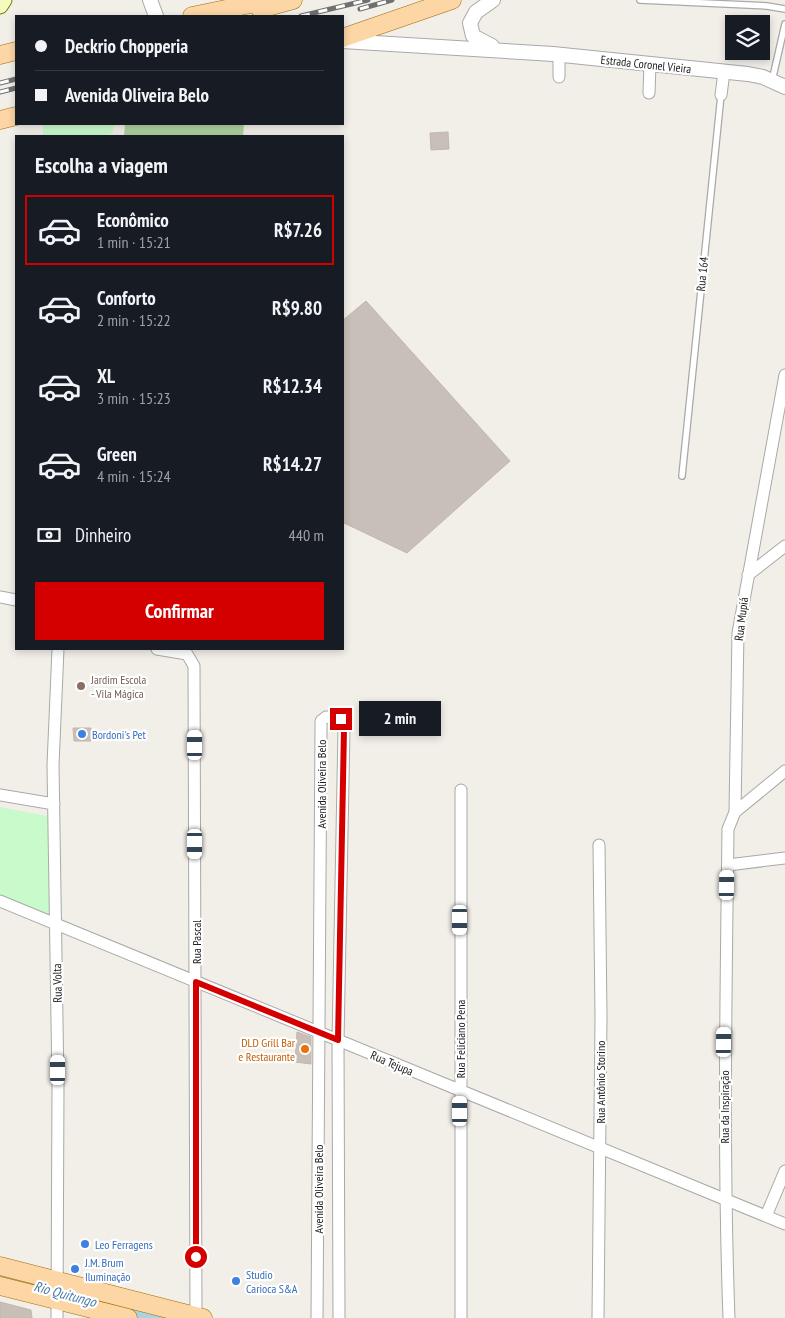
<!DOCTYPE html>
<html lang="pt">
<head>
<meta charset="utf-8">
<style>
  :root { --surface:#171b24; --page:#242831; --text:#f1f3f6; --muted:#9ea1a6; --line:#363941; --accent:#d40000 }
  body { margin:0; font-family:"PT Sans Narrow",sans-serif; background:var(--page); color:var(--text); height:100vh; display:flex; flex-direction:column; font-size:19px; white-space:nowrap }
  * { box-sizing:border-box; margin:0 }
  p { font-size:16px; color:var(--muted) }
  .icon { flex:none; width:28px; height:28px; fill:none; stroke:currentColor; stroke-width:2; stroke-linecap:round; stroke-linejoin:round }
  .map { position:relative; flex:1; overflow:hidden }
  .details { position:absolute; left:15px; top:135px; width:329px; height:515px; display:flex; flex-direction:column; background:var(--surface); border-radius:0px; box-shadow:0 2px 8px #0003 }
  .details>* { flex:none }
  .banner { position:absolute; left:15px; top:15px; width:329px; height:110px; border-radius:0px; box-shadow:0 2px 8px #0003; display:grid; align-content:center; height:110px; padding:0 20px; background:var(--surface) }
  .tools { position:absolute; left:725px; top:15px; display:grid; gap:10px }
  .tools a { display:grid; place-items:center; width:45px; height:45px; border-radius:0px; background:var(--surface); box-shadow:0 2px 8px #0003; font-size:25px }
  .end { position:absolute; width:22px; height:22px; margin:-11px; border:6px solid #d40000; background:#fff; box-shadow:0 0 0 2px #fff }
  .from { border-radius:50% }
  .bubble { position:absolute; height:35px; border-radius:0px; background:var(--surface); box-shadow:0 2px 8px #0003; font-size:16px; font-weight:600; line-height:35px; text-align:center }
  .car { position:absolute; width:15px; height:30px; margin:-15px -8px; border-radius:6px; box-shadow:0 0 4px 1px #0007; background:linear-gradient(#fff 24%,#345 0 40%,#fff 0 76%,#345 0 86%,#fff 0) }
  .banner b { display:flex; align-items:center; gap:18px; height:48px; font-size:19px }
  .banner b+b { border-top:1px solid var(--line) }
  .banner i { width:12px; height:12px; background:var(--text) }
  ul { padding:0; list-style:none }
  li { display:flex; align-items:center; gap:15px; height:70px; margin:0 10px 8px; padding:0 10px; border:2px solid transparent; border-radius:0px }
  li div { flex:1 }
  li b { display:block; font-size:19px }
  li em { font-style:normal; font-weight:600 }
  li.on { border-color:var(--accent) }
  li>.icon { width:45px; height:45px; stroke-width:1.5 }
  h2 { padding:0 20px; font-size:22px; line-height:60px }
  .pay { display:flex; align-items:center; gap:12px; height:55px; padding:0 20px; font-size:19px }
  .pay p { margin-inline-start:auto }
  .action { display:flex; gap:10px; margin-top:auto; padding:10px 20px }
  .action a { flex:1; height:58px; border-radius:0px; background:var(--accent); color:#fff; font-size:20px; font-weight:600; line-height:58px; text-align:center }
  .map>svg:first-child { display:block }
  .forest { fill:#add19e }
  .park { fill:#c8facc }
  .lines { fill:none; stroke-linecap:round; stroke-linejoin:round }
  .river { stroke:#aad3df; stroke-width:20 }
  .building { fill:#c7bfb8; stroke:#c4b6ab }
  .service-casing { stroke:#a9a9a9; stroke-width:8 }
  .minor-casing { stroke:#a9a9a9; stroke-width:13 }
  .tertiary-casing { stroke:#a9a9a9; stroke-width:16 }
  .secondary-casing { stroke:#707d05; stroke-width:17 }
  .primary-casing { stroke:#a06b00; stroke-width:19 }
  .service { stroke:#fff; stroke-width:5.5 }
  .minor { stroke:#fff; stroke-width:11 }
  .tertiary { stroke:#fff; stroke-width:14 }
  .secondary { stroke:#f7fabf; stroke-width:15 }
  .primary { stroke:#fcd6a4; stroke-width:18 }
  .rail-casing { stroke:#707070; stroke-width:5 }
  .rail { stroke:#fff; stroke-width:3; stroke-dasharray:9; stroke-linecap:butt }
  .route { stroke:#d40000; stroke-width:6 }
  .education-dot { fill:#8d6e63; stroke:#fff; stroke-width:2 }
  .shop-dot { fill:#3f7fe0; stroke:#fff; stroke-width:2 }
  .food-dot { fill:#e8710a; stroke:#fff; stroke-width:2 }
  .labels { text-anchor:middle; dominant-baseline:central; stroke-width:4.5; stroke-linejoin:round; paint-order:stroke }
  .street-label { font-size:12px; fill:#222; stroke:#fff }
  .education-label { font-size:12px; fill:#785e54; stroke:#fff; text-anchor:start }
  .shop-label { font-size:12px; fill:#366cbe; stroke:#fff; text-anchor:start }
  .food-label { font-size:12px; fill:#c56008; stroke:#fff; text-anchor:end }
  .water-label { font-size:14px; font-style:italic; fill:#4a7aab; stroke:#fff }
</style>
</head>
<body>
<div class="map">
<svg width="785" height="1318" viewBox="0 0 785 1318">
  <rect width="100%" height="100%" fill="#f2efe9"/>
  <path class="forest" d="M125 124H244L243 136H124Z"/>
  <path class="park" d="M43 124H122L113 126V133L99 136H43Z
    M0 807 52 817 53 913 44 918 0 898Z"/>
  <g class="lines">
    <path class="river" d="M0 1277 159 1318"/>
  </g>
  <path class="building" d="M448 132 449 149 431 150 430 133Z
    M366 301 510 461 407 553 342 522V321Z
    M73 728H91V741H74Z
    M297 1032 311 1037V1064L295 1062Z
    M0 1302 31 1310 32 1318H0Z"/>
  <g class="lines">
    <g class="service-casing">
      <path id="service" d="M640 0 767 6 785 9
        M772 81 785 24
        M682 476 721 95"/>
    </g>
    <g class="minor-casing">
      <path id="minor" d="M559 77V54
        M649 93 650 64
        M721 95 724 72
        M748 575 785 546
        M0 597 16 600
        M157 649 187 654 194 666 196 1318
        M461 790V1318
        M0 795 54 804
        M735 812 785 771
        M728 865 785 858
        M0 901 785 1224
        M766 1216 785 1171
        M57 1318 58 1085 53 765 58 649
        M317 1318 321 730V721L326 717 341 719 344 729 338 1041 339 1318
        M598 1318 601 1017 599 845
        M729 1318C723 1155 726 992 728 829L735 812 738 633 785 375"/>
    </g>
    <g class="tertiary-casing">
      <path id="tertiary" d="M150 0 156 16
        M342 41 553 54 748 74 763 77 785 87
        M492 46 473 36 470 23 476 12 493 0"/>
    </g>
    <g class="secondary-casing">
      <path id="secondary" d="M0 6 4 0"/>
    </g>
    <g class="primary-casing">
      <path id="primary" d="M260 9 293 0
        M192 16 270 0
        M342 38 452 0
        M0 55 16 51
        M0 120 16 116
        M0 1266 203 1318
        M0 1286 128 1318"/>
    </g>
    <use href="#service" class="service"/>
    <use href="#minor" class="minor"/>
    <use href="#tertiary" class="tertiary"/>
    <use href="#secondary" class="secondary"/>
    <use href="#primary" class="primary"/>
    <g class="rail-casing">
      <path id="rail" d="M360 9 392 0
        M301 16 368 0
        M0 83 16 79
        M0 92 16 88"/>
    </g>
    <use href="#rail" class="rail"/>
  </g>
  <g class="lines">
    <path class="route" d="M196 1257V982L338 1040 344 729 341 719"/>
  </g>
  <circle class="education-dot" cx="81" cy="686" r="5"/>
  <g class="shop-dot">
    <circle cx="82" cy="734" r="5"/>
    <circle cx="85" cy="1244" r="5"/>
    <circle cx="75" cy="1269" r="5"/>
    <circle cx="236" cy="1281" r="5"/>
  </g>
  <circle class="food-dot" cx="305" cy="1049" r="5"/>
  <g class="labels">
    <g class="street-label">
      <text transform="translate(646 64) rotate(6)">Estrada Coronel Vieira</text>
      <text transform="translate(702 274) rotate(-84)">Rua 164</text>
      <text transform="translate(741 619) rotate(-83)">Rua Mupiá</text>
      <text transform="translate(321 784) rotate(-90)">Avenida Oliveira Belo</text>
      <text transform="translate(196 942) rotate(-90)">Rua Pascal</text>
      <text transform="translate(57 983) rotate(-91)">Rua Volta</text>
      <text transform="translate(460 1039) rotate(-90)">Rua Feliciano Pena</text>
      <text transform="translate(392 1063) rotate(23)">Rua Tejupa</text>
      <text transform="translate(600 1082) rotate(-90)">Rua Antônio Storino</text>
      <text transform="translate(724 1107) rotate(-90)">Rua da Inspiração</text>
      <text transform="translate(318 1189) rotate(-90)">Avenida Oliveira Belo</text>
    </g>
    <g class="education-label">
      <text x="91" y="679">Jardim Escola<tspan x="91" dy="14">- Vila Mágica</tspan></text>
    </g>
    <g class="shop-label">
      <text x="92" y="734">Bordoni's Pet</text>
      <text x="95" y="1244">Leo Ferragens</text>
      <text x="85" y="1262">J.M. Brum<tspan x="85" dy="14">Iluminação</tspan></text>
      <text x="246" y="1274">Studio<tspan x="246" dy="14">Carioca S&amp;A</tspan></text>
    </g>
    <g class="food-label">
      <text x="295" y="1042">DLD Grill Bar<tspan x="295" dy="14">e Restaurante</tspan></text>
    </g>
    <g class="water-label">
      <text transform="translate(65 1294) rotate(15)">Rio Quitungo</text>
    </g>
  </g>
</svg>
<div class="tools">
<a><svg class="icon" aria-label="layers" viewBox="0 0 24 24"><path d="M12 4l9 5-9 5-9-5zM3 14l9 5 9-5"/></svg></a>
</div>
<i class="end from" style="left:196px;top:1257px"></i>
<i class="end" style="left:341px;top:719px"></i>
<div class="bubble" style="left:359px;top:701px;width:82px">2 min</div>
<i class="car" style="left:195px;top:745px;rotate:0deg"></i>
<i class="car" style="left:195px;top:844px;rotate:180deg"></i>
<i class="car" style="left:727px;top:885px;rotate:1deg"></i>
<i class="car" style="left:460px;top:920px;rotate:180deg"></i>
<i class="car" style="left:724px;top:1042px;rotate:1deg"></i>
<i class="car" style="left:58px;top:1070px;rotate:0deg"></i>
<i class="car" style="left:460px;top:1111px;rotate:0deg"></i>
<div class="banner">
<b><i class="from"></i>Deckrio Chopperia</b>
<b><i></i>Avenida Oliveira Belo</b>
</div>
<section class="details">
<h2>Escolha a viagem</h2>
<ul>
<li class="on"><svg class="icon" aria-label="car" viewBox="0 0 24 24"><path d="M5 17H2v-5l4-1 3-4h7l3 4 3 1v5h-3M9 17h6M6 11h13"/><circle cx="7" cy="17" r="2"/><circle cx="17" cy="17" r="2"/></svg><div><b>Econômico</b><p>1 min · 15:21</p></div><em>R$7.26</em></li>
<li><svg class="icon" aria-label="car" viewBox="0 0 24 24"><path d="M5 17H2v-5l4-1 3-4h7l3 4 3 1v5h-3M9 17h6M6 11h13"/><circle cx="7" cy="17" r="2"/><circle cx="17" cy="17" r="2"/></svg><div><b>Conforto</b><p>2 min · 15:22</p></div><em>R$9.80</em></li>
<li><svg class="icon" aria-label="car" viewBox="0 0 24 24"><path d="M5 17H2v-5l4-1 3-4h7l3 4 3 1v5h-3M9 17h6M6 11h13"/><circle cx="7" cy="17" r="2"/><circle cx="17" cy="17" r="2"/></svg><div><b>XL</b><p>3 min · 15:23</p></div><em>R$12.34</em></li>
<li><svg class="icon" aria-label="car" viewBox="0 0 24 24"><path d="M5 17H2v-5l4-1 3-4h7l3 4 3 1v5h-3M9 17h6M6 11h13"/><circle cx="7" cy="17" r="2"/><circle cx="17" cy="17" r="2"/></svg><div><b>Green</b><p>4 min · 15:24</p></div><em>R$14.27</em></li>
</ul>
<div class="pay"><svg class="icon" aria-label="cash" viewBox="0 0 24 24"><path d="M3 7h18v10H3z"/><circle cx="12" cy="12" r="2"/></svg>Dinheiro<p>440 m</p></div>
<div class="action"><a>Confirmar</a></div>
</section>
</div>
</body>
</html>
